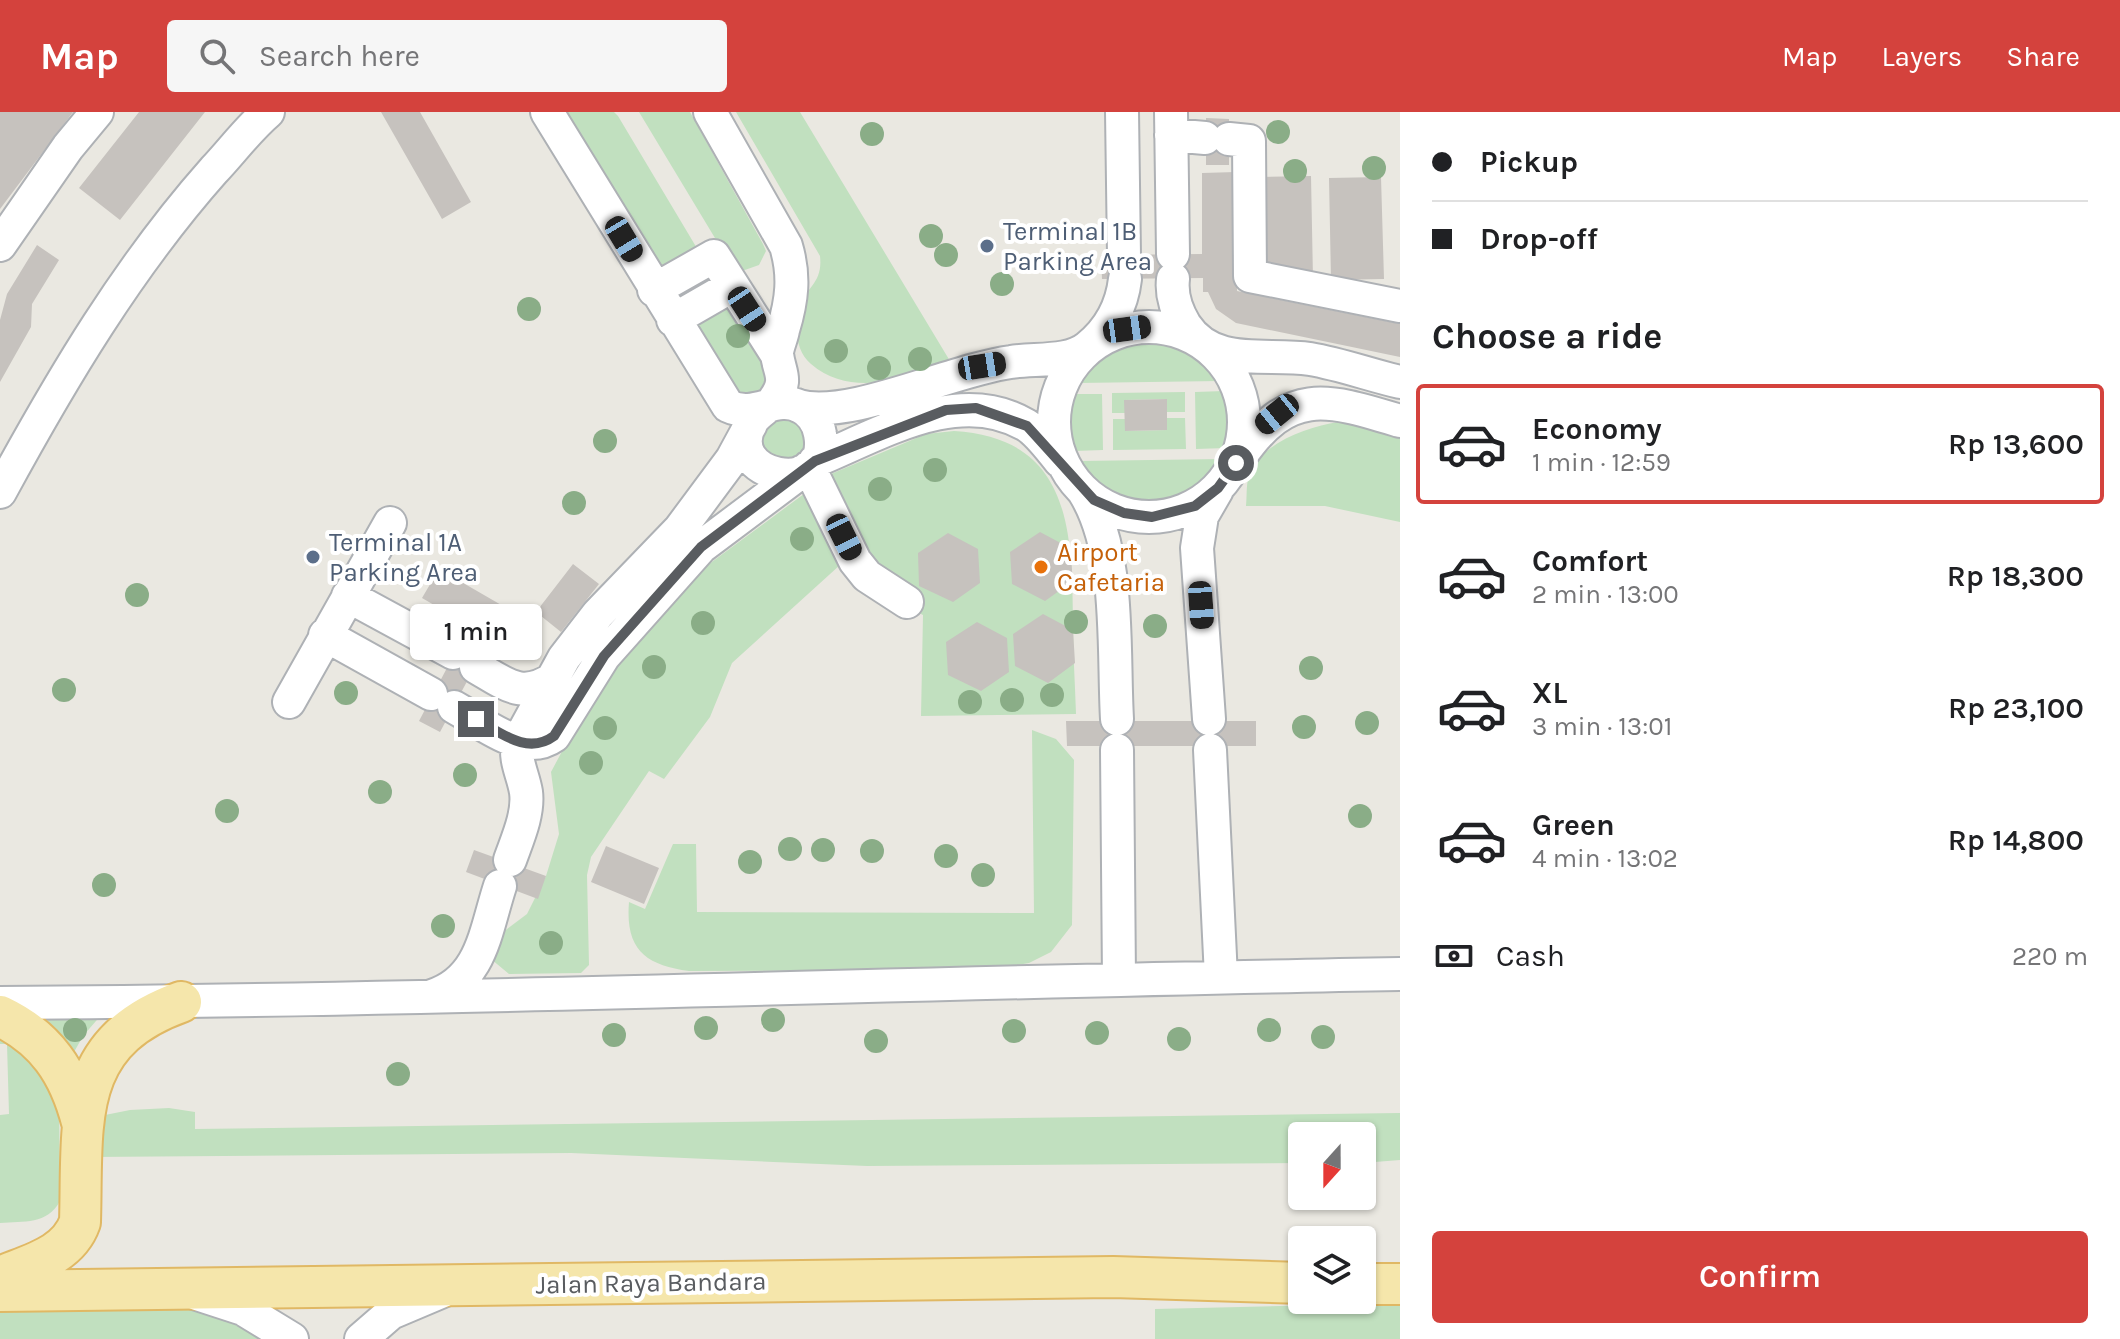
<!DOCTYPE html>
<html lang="en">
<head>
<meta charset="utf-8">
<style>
  :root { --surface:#fff; --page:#f6f6f6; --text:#202124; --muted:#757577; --line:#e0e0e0; --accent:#d4423d }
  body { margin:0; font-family:Karla,sans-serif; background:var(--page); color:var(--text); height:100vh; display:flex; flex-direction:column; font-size:30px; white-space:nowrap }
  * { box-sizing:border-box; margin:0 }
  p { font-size:26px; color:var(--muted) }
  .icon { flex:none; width:44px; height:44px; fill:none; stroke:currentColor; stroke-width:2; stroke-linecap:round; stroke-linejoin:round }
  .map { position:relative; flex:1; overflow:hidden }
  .panel { display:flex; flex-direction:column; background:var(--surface); width:720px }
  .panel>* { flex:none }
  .top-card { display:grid; align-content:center; height:176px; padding:0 32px; background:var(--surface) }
  .needle { width:52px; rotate:201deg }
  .fabs { position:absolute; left:1288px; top:1010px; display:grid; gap:16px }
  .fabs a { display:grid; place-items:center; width:88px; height:88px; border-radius:8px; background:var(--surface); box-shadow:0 2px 6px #0004; font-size:40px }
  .end { position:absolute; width:36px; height:36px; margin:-18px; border:10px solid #595c60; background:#fff; box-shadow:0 0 0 4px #fff }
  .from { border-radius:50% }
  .bubble { position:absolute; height:56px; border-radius:8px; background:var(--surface); box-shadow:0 2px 6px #0004; font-size:26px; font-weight:600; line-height:56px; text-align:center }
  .car { position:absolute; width:24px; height:48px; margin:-24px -12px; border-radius:10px; box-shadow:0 0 6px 2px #0007; background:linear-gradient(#222 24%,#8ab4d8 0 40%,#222 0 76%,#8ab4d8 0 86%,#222 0) }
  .top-card b { display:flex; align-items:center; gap:28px; height:76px; font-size:30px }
  .top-card b+b { border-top:2px solid var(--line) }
  .top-card i { width:20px; height:20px; background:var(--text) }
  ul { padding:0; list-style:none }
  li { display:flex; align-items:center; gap:24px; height:120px; margin:0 16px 12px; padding:0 16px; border:4px solid transparent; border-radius:8px }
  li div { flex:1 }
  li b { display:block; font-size:30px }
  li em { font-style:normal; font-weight:600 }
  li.selected { border-color:var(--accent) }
  li>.icon { width:72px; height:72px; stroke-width:1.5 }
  h2 { padding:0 32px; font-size:36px; line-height:96px }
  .pay { display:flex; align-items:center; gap:20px; height:88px; padding:0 32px; font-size:30px }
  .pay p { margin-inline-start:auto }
  .primary-button { display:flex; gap:16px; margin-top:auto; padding:16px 32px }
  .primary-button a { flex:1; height:92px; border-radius:8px; background:var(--accent); color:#fff; font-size:32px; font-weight:600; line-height:92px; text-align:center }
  header { display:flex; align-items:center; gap:48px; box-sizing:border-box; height:112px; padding:0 40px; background:var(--accent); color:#fff }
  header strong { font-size:38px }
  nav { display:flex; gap:44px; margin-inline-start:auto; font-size:28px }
  .search { width:560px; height:72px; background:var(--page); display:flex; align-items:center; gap:20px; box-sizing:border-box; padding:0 28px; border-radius:8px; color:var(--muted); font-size:30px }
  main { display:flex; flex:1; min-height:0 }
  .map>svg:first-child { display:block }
  .green { fill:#c1e0bf }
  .building { fill:#c6c2be }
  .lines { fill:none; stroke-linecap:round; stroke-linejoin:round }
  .minor-casing { stroke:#aeb1b5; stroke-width:36 }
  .major-casing { stroke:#e0b864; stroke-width:44 }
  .minor { stroke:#fff; stroke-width:32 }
  .major { stroke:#f5e6ab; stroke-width:40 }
  .tree { fill:#8aad87 }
  .route { stroke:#595c60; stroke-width:10 }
  .service-dot { fill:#5c6f8a; stroke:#fff; stroke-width:3 }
  .food-dot { fill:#e8710a; stroke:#fff; stroke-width:3 }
  .labels { text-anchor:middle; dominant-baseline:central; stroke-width:8; stroke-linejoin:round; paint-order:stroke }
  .service-label { font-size:26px; fill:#4e5e75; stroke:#fff; text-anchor:start }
  .food-label { font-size:26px; fill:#c56008; stroke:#fff; text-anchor:start }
  .street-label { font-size:26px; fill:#595c60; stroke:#fff }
</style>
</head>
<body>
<header>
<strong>Map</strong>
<div class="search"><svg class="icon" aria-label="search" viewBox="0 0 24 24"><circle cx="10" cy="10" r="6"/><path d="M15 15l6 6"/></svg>Search here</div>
<nav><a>Map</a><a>Layers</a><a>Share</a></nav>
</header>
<main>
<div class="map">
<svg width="1400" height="1227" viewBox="0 0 1400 1227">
  <rect width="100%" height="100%" fill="#eae8e1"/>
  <path class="green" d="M560 0H614L618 4 698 138 657 164Z
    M639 0H690L763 132 766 139 759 153 742 159 724 141Z
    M736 0H800L953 254C905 265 852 287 811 252 795 239 794 213 800 194 807 174 823 171 820 144Z
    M728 189 769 254V268L758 283 737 284 688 212Z
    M1146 228C1177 230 1203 242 1220 269L1078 271C1091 245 1118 231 1146 228Z
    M1224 279 1232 305 1226 336 1196 337 1195 280Z
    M1185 280V300H1167L1166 287 1125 288V301H1112V281Z
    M1074 282H1102L1103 338 1074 339 1068 300Z
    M775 305C781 306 791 305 796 308 810 315 806 337 799 347L768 349 759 319Z
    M1167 306H1185L1186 337 1113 338V307H1125L1126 319 1167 318Z
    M1338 310 1368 314 1400 326V410L1325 394H1246C1247 385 1246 372 1249 363 1261 331 1307 315 1338 310Z
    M954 319C1071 326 1072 419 1073 510 1073 541 1075 572 1076 602L921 604 923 503 870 477 840 453 732 551 710 605 664 667 649 659 591 745 587 763 589 853 581 861 509 862 491 847 499 823 527 802 546 764 559 722 551 660 599 570 638 522 705 455 831 362 926 322Z
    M1222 347C1187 399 1115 409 1080 349Z
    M1032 618 1056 627 1074 648 1072 813 1051 840 1029 851 988 858 689 859C646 853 625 838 629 790L645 797 673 732H696L697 800 1034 801Z
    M109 894 83 924 69 949 60 922 44 905Z
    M0 915 59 981 60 1089C47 1113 24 1109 0 1111V1003L9 1002 7 932H0Z
    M169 996 195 1000V1017L1400 1001V1048L1362 1051V1024H1302V1051L867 1054 571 1041 91 1045 90 1006 130 998Z
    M1400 1191V1227H1155V1197Z
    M182 1193 215 1201 267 1227H0V1196Z"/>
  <path class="building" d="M0 0H73L0 97Z
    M139 0H205L120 108 79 76Z
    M381 0H420L471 90 442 107Z
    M1206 6 1229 7V53H1206Z
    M1236 60 1237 179 1400 212V245L1236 211 1216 197 1208 180H1203V166L1102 167 1101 143 1202 142V61Z
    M1311 64 1313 167 1259 168 1257 65Z
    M1381 65 1384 167 1331 168 1329 66Z
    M37 133 59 148 32 192 31 215 0 270V208L7 182Z
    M1167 287V318L1125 319 1124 288Z
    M1040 420 1070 436 1073 469 1045 489 1012 472 1010 440Z
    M948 421 978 437 980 471 953 490 919 474 918 441Z
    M573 452 599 472 561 520 536 500Z
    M439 457 503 494 486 523 422 486Z
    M1043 502 1073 518 1075 551 1048 571 1015 554 1013 522Z
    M977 510 1007 526 1009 560 981 579 948 563 946 530Z
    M467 518 488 530 440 620 419 609Z
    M1066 609H1256V634H1067Z
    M606 734 659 756 644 792 591 770Z
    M474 738 546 764 538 787 466 760Z"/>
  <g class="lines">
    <g class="minor-casing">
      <path id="minor" d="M547 0 728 294C756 307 774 283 799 294 810 299 818 310 820 322 833 388 718 366 752 309 758 300 768 296 774 288 789 267 779 261 777 242 777 235 782 225 783 218 792 188 795 164 786 134L710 0
        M1122 0 1124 143
        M1171 0 1173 142
        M1171 23 1205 26
        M1229 27 1249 29 1250 164 1400 194
        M0 133 68 35 97 0
        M1173 167C1171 184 1176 198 1185 213 1214 257 1267 240 1310 247 1340 252 1370 263 1400 270
        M654 178 714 144 777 243
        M673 208 732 174
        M1054 310a95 95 0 1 1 190 0a95 95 0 1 1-190 0Z
        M798 294C850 308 951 258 1011 250 1035 246 1069 251 1088 235 1109 218 1122 194 1125 167
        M1240 345C1289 274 1327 287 1400 309
        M815 349C879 323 958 273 1026 313 1039 321 1050 337 1060 349
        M809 355 855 449 867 464 907 490
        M0 380C62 266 128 155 214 58 232 39 248 17 268 0
        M1084 380C1121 439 1113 537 1117 607
        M348 484 453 541
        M325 523 431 582
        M476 555C506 572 522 588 554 566
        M289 590 390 411
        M454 595C483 611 523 646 554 624L604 544 701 435 801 360
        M1209 607 1197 436 1202 404 1217 378
        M1117 638 1119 867
        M1210 638 1221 865
        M510 748C517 728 529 702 526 680 523 662 514 648 518 630L564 546 598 502 680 417 732 347 751 312
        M432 884C482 868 485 820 500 774
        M0 891C467 888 933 870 1400 862
        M197 1182 243 1197 292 1227
        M361 1227 391 1201 443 1179"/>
    </g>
    <g class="major-casing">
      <path id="major" d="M0 904C46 926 69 960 82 1010
        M0 1165C31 1152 68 1144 80 1110 83 1011 69 930 181 890
        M1362 1172H1400
        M0 1179 1113 1165 1302 1171"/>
    </g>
    <use href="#minor" class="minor"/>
    <use href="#major" class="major"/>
  </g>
  <g class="tree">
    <circle cx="1278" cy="20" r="12"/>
    <circle cx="872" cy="22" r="12"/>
    <circle cx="1374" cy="56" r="12"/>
    <circle cx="1295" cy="59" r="12"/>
    <circle cx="931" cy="124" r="12"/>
    <circle cx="946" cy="143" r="12"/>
    <circle cx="1002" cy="172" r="12"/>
    <circle cx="529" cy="197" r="12"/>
    <circle cx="738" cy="224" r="12"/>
    <circle cx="836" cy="239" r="12"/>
    <circle cx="920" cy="247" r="12"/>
    <circle cx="879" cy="256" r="12"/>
    <circle cx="605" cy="329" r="12"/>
    <circle cx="935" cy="358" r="12"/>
    <circle cx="880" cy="377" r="12"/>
    <circle cx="574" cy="391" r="12"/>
    <circle cx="802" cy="427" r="12"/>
    <circle cx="137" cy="483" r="12"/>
    <circle cx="1076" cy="510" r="12"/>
    <circle cx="703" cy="511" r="12"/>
    <circle cx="1155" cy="514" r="12"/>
    <circle cx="529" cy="525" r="12"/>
    <circle cx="654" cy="555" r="12"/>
    <circle cx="1311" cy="556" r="12"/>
    <circle cx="64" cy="578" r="12"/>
    <circle cx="346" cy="581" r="12"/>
    <circle cx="1052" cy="583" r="12"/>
    <circle cx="1012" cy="588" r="12"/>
    <circle cx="970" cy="590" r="12"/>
    <circle cx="1367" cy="611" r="12"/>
    <circle cx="1304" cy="615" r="12"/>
    <circle cx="605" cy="616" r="12"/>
    <circle cx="591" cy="651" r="12"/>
    <circle cx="465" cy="663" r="12"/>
    <circle cx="380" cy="680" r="12"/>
    <circle cx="227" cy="699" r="12"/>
    <circle cx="1360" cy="704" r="12"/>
    <circle cx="790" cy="737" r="12"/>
    <circle cx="823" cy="738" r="12"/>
    <circle cx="872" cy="739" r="12"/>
    <circle cx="946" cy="744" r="12"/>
    <circle cx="750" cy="750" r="12"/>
    <circle cx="983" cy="763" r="12"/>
    <circle cx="104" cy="773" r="12"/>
    <circle cx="443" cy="814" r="12"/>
    <circle cx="551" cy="831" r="12"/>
    <circle cx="773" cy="908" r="12"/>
    <circle cx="706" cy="916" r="12"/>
    <circle cx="75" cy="918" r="12"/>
    <circle cx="1269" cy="918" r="12"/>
    <circle cx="1014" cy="919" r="12"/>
    <circle cx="1097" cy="921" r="12"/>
    <circle cx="614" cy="923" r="12"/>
    <circle cx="1323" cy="925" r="12"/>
    <circle cx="1179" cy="927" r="12"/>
    <circle cx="876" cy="929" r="12"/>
    <circle cx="398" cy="962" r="12"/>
  </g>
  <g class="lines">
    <path class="route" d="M476 607C500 620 527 644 554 624L604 544 701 435 815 349 946 298 976 296 1027 314 1094 388 1124 401 1152 405 1195 394 1218 376 1236 351"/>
  </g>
  <g class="service-dot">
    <circle cx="987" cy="134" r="8"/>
    <circle cx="313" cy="445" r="8"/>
  </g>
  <circle class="food-dot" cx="1041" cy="455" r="8"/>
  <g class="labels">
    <g class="service-label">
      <text x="1003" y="119">Terminal 1B<tspan x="1003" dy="30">Parking Area</tspan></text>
      <text x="329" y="430">Terminal 1A<tspan x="329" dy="30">Parking Area</tspan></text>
    </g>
    <g class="food-label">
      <text x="1057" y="440">Airport<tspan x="1057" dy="30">Cafetaria</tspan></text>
    </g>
    <g class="street-label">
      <text transform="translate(651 1171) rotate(-1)">Jalan Raya Bandara</text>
    </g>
  </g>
</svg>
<div class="fabs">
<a><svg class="needle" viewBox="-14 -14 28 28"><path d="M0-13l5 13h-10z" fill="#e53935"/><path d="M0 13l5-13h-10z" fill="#757577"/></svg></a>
<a><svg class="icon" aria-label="layers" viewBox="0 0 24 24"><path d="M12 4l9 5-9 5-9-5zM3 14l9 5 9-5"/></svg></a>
</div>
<i class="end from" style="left:1236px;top:351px"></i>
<i class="end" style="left:476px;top:607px"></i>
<div class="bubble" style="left:410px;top:492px;width:132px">1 min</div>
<i class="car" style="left:624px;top:127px;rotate:149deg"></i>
<i class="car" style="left:747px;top:197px;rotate:147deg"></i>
<i class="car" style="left:1127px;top:217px;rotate:82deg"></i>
<i class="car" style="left:982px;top:254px;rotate:81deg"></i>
<i class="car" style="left:1277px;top:302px;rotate:231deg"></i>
<i class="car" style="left:844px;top:425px;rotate:154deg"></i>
<i class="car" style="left:1201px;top:493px;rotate:176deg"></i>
</div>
<section class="panel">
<div class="top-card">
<b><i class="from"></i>Pickup</b>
<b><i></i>Drop-off</b>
</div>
<h2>Choose a ride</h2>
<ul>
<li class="selected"><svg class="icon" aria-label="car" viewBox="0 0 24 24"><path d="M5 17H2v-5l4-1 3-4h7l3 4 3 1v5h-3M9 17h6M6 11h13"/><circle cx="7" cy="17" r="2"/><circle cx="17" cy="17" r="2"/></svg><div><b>Economy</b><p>1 min · 12:59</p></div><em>Rp 13,600</em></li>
<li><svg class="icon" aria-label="car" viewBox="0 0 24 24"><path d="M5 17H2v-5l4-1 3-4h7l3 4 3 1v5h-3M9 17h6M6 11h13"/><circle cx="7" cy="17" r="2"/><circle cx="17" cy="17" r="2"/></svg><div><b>Comfort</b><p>2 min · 13:00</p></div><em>Rp 18,300</em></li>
<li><svg class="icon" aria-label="car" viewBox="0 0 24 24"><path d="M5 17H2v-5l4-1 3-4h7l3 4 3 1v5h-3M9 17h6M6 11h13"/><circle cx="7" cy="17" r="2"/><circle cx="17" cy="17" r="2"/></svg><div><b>XL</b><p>3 min · 13:01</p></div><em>Rp 23,100</em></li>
<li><svg class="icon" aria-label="car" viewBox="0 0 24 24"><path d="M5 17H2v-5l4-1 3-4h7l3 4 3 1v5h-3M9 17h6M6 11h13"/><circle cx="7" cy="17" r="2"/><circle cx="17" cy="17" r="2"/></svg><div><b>Green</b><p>4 min · 13:02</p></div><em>Rp 14,800</em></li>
</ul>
<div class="pay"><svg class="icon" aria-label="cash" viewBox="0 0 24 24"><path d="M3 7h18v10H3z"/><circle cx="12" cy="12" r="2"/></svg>Cash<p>220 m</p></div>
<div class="primary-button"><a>Confirm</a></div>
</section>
</main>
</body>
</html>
